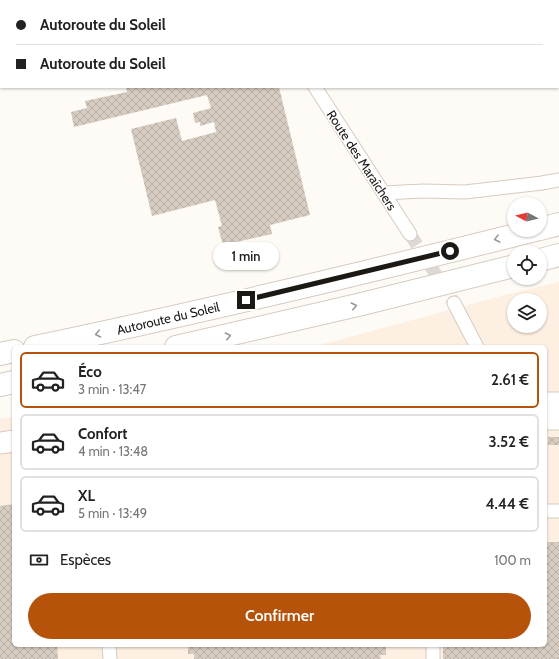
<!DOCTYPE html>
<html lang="fr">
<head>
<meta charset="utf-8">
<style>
  :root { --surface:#fff; --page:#f6f6f6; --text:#222; --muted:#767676; --line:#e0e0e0; --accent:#b45309 }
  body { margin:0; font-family:Cabin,sans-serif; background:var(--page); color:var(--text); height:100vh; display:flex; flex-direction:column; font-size:15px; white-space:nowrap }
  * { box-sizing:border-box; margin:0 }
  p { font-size:13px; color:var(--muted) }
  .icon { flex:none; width:22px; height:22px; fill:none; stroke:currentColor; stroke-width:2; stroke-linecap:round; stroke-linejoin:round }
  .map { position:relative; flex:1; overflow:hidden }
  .details { position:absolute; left:12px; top:345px; width:535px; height:302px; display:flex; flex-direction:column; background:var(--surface); border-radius:6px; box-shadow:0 1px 3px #0004 }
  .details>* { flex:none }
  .guide { position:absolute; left:0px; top:0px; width:559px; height:88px; box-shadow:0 1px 3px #0004; display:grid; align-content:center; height:88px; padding:0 16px; background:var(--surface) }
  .needle { width:26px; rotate:277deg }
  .tools { position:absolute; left:507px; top:197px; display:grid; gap:8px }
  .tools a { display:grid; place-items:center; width:40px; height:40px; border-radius:50%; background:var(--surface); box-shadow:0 1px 3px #0004; font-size:20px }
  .end { position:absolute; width:18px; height:18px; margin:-9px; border:5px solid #1c1915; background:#fff; box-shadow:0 0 0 2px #fff }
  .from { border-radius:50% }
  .bubble { position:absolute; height:28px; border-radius:14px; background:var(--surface); box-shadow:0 1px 3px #0004; font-size:13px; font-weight:600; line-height:28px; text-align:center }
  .guide b { display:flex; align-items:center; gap:14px; height:38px; font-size:15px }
  .guide b+b { border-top:1px solid var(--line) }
  .guide i { width:10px; height:10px; background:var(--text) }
  ul { padding:7px 0 0; list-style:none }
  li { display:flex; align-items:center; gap:12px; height:56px; margin:0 8px 6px; padding:0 8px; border:2px solid var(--line); border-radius:6px }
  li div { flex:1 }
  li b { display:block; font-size:15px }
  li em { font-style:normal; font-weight:600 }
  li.selected { border-color:var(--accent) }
  li>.icon { width:36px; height:36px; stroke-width:1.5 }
  .pay { display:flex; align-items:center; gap:10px; height:44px; padding:0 16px; font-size:15px }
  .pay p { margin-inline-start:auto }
  .button { display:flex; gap:8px; margin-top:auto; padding:8px 16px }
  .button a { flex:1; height:46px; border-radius:24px; background:var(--accent); color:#fff; font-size:16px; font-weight:600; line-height:46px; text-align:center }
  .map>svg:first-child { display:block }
  .built { fill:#fdefe1; fill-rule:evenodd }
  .building { fill:url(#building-cross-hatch) }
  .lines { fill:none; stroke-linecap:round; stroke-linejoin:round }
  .street-tunnel { stroke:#dcd8d3; stroke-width:13; stroke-dasharray:13 6; stroke-linecap:butt }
  .street-casing { stroke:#d6cbc0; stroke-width:15 }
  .primary-casing { stroke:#d6cbc0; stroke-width:23 }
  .highway-casing { stroke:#d6cbc0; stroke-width:24 }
  .street { stroke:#fff; stroke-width:13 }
  .primary { stroke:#fff; stroke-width:21 }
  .highway { stroke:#fff; stroke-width:22 }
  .rail-casing { stroke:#918e89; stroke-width:4.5 }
  .rail { stroke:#fff; stroke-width:3; stroke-dasharray:9; stroke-linecap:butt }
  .oneway { stroke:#999896 }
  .route { stroke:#1c1915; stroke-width:5 }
  .labels { text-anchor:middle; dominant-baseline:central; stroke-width:3; stroke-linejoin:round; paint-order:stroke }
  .street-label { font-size:13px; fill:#1c1915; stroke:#fff }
</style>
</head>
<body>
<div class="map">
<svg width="559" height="659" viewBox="0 0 559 659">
  <defs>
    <pattern id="building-cross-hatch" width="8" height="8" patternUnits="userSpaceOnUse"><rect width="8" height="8" fill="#d7ccc1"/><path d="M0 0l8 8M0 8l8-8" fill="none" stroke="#b8afa5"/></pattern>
  </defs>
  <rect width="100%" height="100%" fill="#fefaf5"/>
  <path class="built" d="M559 282V659H0V419L14 417V645H545V347H313L505 295ZM514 300H540V326H514Z"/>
  <path class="building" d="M126 87H279L310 215 270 225 272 234 223 245 218 227 222 226 215 200 152 216 131 129 176 118 182 141 216 132 214 122 200 126V122L195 123 193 113 211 108 207 95 74 127 71 112 87 108 85 101 127 92Z
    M548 437H559V445H548Z
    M14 504V645H57L58 659H0V506Z
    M545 542H559V659H443V645H545Z
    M188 645H386V655H380L381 659H194V654H188Z"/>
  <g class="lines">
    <path class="street-tunnel" d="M410 234 454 303"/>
    <g class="street-casing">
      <path id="street" d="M247 0 248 1
        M315 87 410 234
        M383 193 423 191 465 192 542 183 559 180
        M454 303 477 347
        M545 511H559
        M109 645 110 659
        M433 645V659"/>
    </g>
    <g class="primary-casing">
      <path id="primary" d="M545 403H559
        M545 419H559
        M0 443 14 441"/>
    </g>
    <g class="highway-casing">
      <path id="highway" d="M540 229 559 224
        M540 260 559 255
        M35 347C202 312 369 272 535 230
        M176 347 362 304 514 266
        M0 354 14 351
        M0 385 14 382"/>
    </g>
    <use href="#street" class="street"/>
    <use href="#primary" class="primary"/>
    <use href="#highway" class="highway"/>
    <g class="rail-casing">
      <path id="rail" d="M71 1 73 0
        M0 59 1 58"/>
    </g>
    <use href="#rail" class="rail"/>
  </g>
  <defs><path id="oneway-chevron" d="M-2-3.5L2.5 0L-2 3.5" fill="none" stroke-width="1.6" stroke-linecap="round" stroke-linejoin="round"/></defs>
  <g class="oneway">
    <use href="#oneway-chevron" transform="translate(497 239) rotate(166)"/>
    <use href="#oneway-chevron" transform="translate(354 306) rotate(-13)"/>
    <use href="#oneway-chevron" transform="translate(98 334) rotate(168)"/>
    <use href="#oneway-chevron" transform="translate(228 336) rotate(-12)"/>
  </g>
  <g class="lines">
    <path class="route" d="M246 300 450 251"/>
  </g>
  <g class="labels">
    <g class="street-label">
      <text transform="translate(362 160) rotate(57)">Route des Maraîchers</text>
      <text transform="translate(168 318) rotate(-13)">Autoroute du Soleil</text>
    </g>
  </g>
</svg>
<div class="tools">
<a><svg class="needle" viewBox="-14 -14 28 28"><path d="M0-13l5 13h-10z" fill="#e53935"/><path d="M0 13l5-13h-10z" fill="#767676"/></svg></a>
<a><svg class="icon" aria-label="locate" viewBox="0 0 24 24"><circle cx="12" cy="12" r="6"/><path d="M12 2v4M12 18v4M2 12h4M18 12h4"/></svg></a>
<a><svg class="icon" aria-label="layers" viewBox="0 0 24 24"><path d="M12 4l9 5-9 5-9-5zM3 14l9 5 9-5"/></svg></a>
</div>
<i class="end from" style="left:450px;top:251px"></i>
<i class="end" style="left:246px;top:300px"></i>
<div class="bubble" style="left:213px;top:242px;width:66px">1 min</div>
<div class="guide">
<b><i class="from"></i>Autoroute du Soleil</b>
<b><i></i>Autoroute du Soleil</b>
</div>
<section class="details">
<ul>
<li class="selected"><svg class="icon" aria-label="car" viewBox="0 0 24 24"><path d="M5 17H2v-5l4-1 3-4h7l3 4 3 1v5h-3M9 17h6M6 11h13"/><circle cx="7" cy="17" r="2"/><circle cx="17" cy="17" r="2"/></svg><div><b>Éco</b><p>3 min · 13:47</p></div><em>2.61 €</em></li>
<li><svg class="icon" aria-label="car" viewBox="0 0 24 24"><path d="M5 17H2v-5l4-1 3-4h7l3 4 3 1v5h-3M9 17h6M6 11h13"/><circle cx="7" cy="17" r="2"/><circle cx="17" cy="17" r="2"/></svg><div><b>Confort</b><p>4 min · 13:48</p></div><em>3.52 €</em></li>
<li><svg class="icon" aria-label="car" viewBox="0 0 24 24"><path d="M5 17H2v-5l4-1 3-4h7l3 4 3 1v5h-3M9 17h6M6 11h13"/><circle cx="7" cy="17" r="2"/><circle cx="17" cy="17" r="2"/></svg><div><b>XL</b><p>5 min · 13:49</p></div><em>4.44 €</em></li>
</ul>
<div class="pay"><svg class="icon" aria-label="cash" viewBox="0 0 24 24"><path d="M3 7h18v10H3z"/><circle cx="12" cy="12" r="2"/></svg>Espèces<p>100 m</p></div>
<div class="button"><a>Confirmer</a></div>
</section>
</div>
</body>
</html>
